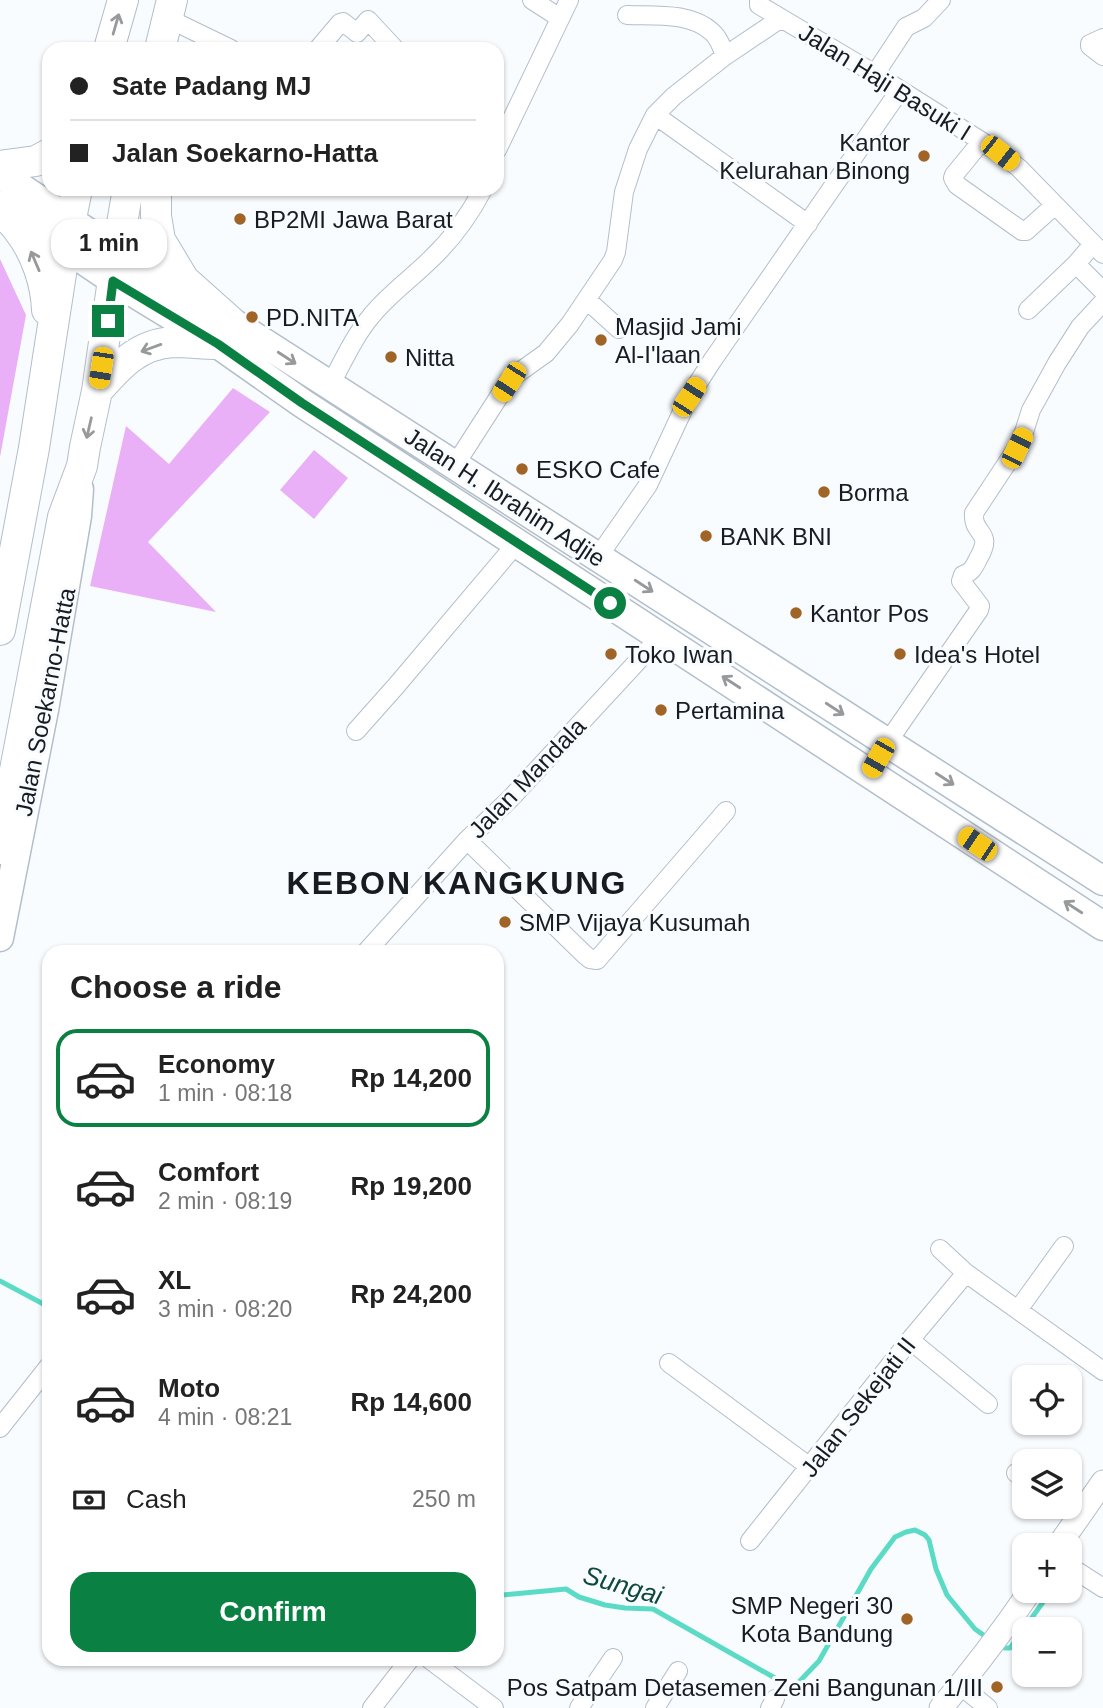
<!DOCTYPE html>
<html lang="en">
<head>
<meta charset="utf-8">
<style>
  :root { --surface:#fff; --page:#f6f6f6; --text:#222; --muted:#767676; --line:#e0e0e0; --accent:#0b8043 }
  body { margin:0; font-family:Arial,sans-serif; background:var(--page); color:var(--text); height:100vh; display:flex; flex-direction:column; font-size:26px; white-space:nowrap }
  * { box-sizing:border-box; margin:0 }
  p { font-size:23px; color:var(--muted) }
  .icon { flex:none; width:38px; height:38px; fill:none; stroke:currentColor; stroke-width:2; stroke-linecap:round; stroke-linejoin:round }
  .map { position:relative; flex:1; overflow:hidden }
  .sheet { position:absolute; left:42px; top:945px; width:462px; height:721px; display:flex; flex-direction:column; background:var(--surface); border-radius:21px; box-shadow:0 2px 5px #0004 }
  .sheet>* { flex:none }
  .guide { position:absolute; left:42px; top:42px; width:462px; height:154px; border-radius:21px; box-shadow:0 2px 5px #0004; display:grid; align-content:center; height:154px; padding:0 28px; background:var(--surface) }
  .controls { position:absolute; left:1012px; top:1365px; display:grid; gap:14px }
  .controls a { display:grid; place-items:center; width:70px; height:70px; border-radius:14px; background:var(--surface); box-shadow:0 2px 5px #0004; font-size:35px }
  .end { position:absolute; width:32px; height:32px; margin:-16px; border:9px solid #0b8043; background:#fff; box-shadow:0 0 0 4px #fff }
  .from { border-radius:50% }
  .bubble { position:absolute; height:49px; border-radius:21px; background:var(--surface); box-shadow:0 2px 5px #0004; font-size:23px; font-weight:800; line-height:49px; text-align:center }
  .car { position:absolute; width:21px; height:42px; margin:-21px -10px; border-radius:9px; box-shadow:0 0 5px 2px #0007; background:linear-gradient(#f5c518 24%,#345 0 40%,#f5c518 0 76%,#345 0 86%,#f5c518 0) }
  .guide b { display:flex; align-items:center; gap:24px; height:66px; font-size:26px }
  .guide b+b { border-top:2px solid var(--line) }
  .guide i { width:18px; height:18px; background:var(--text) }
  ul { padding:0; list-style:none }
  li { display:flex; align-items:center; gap:21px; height:98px; margin:0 14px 10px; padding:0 14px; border:4px solid transparent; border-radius:21px }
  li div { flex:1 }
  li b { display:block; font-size:26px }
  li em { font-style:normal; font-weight:800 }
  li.active { border-color:var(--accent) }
  li>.icon { width:63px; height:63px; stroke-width:1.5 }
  h2 { padding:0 28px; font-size:32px; line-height:84px }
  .pay { display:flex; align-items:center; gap:18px; height:77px; padding:0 28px; font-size:26px }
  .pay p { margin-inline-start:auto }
  .cta { display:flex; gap:14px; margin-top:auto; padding:14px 28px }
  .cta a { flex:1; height:80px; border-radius:21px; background:var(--accent); color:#fff; font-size:28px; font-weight:800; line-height:80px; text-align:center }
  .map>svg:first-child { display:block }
  .green { fill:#e9b0f8 }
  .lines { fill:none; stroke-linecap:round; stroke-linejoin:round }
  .stream { stroke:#5bdbc5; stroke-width:5 }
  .minor-casing { stroke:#b2becb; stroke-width:20 }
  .tertiary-casing { stroke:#b2becb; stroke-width:25 }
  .secondary-casing { stroke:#b2becb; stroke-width:29 }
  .primary-casing { stroke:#b2becb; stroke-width:31 }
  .trunk-casing { stroke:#b2becb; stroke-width:32 }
  .minor { stroke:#fff; stroke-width:18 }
  .tertiary { stroke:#fff; stroke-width:23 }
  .secondary { stroke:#fff; stroke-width:26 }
  .primary { stroke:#fff; stroke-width:28 }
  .trunk { stroke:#fff; stroke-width:30 }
  .oneway { stroke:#97999b }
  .route { stroke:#0b8043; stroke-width:9 }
  .poi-dot { fill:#a06526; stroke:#f9fcfe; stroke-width:2.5 }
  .labels { text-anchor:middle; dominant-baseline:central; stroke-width:6; stroke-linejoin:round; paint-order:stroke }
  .street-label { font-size:24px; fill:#181c21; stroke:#f9fcfe }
  .poi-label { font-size:24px; fill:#181c21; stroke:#f9fcfe; text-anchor:start }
  .water-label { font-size:26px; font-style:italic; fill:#0f483f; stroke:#f9fcfe }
  .district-label { font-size:32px; font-weight:bold; letter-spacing:2px; fill:#181c21; stroke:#f9fcfe }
</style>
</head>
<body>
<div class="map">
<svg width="1103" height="1708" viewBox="0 0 1103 1708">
  <rect width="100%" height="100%" fill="#f9fcfe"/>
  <path class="green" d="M0 259 26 315 0 457Z
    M233 388 270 412 148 542 216 612 90 586 126 426 169 464Z
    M314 450 348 478 314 519 280 490Z"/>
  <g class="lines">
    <path class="stream" d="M0 1281 49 1307
      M497 1594 503 1595 566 1589 579 1597 605 1605 625 1608 653 1609 782 1682 790 1686H795L819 1661 871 1569 895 1537 906 1532 915 1530 925 1535 929 1540 936 1569 947 1595 975 1629 989 1639
      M997 1644 1005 1648H1010L1051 1591"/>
    <g class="minor-casing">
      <path id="minor" d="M532 0 560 18
        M759 0V5L875 74 1000 153 1019 168 1103 254
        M627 15C655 16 690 12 712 32 719 38 722 48 725 56
        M167 18 231 49
        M1103 38 1090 44V46L1103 56
        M318 49 340 23 343 22 357 33 368 20 395 49
        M875 74 906 27 924 18 941 0
        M655 115 808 224
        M981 142 954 175 953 178 957 185 1022 231H1026L1055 205
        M497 150 569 0
        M1076 264 1103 291
        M587 300 619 329
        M1028 310 1076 264 1093 244
        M330 385C343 362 354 336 372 315 389 294 412 278 431 259 451 240 470 214 483 189
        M455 465 509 381 518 373 546 353 570 324 613 260 616 252 624 192 638 149 655 115 674 96 725 56 777 21H785
        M598 557 648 485 689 397 712 361 900 90
        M356 731 396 686 517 543
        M887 743 979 610 980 606 961 581 963 575C972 572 974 567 978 559 995 530 972 536 974 513L1017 448 1024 432 1031 410 1057 363 1080 327 1103 302
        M467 840 584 954 590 959 597 960 726 811
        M366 952 467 840 511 798 661 636
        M940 1249 966 1273 1103 1371
        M1018 1310 1064 1246
        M910 1340 988 1404
        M669 1363 810 1467
        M0 1428 49 1366
        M1016 1473 1024 1479
        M750 1541 910 1340 966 1273
        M1069 1566 1103 1588
        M429 1659 494 1708
        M960 1685 988 1708
        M372 1708 410 1659
        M579 1708 613 1658
        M655 1708 678 1671
        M770 1708 775 1699"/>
    </g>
    <g class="tertiary-casing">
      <path id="tertiary" d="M1059 1545 1103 1482
        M941 1708C973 1670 1002 1632 1030 1591"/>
    </g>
    <g class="secondary-casing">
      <path id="secondary" d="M0 938 45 710 78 516 80 489"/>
    </g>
    <g class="primary-casing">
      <path id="primary" d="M0 174 117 252 230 321 1103 881
        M2 205 113 280 218 344 302 403 1103 926"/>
    </g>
    <g class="trunk-casing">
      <path id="trunk" d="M109 49 123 0
        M160 49 172 0
        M0 166 36 161 49 154
        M156 189V216L160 240 184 280 230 321
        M0 210C6 217 14 223 19 231 36 253 46 283 47 310
        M97 391C119 366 138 344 173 342 188 342 203 344 218 344
        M0 630 34 448 65 248 77 189
        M0 849 63 517 82 466 85 447 97 391 117 252 128 189"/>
    </g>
    <use href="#minor" class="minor"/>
    <use href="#tertiary" class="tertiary"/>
    <use href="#secondary" class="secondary"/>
    <use href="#primary" class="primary"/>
    <use href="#trunk" class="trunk"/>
  </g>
  <defs><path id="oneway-shaft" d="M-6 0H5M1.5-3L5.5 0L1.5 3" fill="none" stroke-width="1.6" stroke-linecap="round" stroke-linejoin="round" transform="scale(1.75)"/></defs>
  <g class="oneway">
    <use href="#oneway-shaft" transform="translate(116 24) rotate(-74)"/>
    <use href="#oneway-shaft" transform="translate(35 261) rotate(-113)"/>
    <use href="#oneway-shaft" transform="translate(151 348) rotate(160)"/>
    <use href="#oneway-shaft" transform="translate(287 358) rotate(33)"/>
    <use href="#oneway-shaft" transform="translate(89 428) rotate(103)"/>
    <use href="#oneway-shaft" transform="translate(644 586) rotate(33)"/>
    <use href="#oneway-shaft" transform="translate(731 682) rotate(-147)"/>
    <use href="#oneway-shaft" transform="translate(835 709) rotate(33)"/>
    <use href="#oneway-shaft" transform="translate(945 779) rotate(33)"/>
    <use href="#oneway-shaft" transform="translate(1073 907) rotate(-147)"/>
  </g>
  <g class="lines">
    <path class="route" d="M108 321 113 281 218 344 302 403 610 603"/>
  </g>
  <g class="poi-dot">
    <circle cx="924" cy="156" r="7"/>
    <circle cx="240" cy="219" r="7"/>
    <circle cx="252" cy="317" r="7"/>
    <circle cx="601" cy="340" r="7"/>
    <circle cx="391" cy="357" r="7"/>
    <circle cx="522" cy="469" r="7"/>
    <circle cx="824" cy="492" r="7"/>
    <circle cx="706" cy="536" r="7"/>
    <circle cx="796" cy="613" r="7"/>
    <circle cx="611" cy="654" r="7"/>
    <circle cx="900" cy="654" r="7"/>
    <circle cx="661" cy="710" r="7"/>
    <circle cx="505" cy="922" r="7"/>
    <circle cx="907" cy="1619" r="7"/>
    <circle cx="997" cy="1687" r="7"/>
  </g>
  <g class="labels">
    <g class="street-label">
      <text transform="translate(885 82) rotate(32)">Jalan Haji Basuki I</text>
      <text transform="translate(505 497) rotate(33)">Jalan H. Ibrahim Adjie</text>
      <text transform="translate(45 702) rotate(-79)">Jalan Soekarno-Hatta</text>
      <text transform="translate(527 778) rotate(-46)">Jalan Mandala</text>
      <text transform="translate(858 1407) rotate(-52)">Jalan Sekejati II</text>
    </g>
    <g class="poi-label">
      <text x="910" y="142" text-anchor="end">Kantor<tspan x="910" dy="28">Kelurahan Binong</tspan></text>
      <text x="254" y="219">BP2MI Jawa Barat</text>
      <text x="266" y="317">PD.NITA</text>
      <text x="615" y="326">Masjid Jami<tspan x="615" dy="28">Al-I'laan</tspan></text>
      <text x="405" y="357">Nitta</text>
      <text x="536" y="469">ESKO Cafe</text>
      <text x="838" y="492">Borma</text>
      <text x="720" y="536">BANK BNI</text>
      <text x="810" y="613">Kantor Pos</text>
      <text x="625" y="654">Toko Iwan</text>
      <text x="914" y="654">Idea's Hotel</text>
      <text x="675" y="710">Pertamina</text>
      <text x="519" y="922">SMP Vijaya Kusumah</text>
      <text x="893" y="1605" text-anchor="end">SMP Negeri 30<tspan x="893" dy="28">Kota Bandung</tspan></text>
      <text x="983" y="1687" text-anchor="end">Pos Satpam Detasemen Zeni Bangunan 1/III</text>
    </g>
    <g class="water-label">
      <text transform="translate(623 1585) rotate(16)">Sungai</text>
    </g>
    <g class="district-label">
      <text x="457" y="883">KEBON KANGKUNG</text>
    </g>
  </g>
</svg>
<div class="controls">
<a><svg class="icon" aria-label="locate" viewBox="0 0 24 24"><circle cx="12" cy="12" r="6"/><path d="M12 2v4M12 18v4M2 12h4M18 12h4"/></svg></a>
<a><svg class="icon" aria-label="layers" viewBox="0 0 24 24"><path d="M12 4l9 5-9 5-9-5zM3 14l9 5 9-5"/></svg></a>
<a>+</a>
<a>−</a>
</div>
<i class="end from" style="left:610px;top:603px"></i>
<i class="end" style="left:108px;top:321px"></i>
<div class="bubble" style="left:51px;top:219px;width:116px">1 min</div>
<i class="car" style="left:1000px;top:153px;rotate:128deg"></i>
<i class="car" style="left:101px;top:368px;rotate:189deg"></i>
<i class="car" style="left:509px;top:382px;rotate:213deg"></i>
<i class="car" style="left:689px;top:397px;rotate:33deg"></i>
<i class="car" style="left:1017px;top:448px;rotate:26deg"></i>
<i class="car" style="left:878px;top:758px;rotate:210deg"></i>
<i class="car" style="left:977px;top:844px;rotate:304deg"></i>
<div class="guide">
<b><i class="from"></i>Sate Padang MJ</b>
<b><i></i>Jalan Soekarno-Hatta</b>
</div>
<section class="sheet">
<h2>Choose a ride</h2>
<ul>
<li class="active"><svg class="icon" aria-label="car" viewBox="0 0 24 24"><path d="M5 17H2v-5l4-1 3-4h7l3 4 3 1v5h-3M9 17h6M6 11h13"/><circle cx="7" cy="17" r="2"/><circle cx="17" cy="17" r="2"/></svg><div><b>Economy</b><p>1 min · 08:18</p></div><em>Rp 14,200</em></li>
<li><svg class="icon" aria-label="car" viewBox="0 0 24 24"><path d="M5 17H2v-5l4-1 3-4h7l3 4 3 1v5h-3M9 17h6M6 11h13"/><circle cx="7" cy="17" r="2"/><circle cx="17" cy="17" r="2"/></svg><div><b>Comfort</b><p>2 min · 08:19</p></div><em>Rp 19,200</em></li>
<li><svg class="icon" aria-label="car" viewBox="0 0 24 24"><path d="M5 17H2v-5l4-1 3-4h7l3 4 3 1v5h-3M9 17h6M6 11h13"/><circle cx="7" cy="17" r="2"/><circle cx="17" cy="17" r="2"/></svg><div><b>XL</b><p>3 min · 08:20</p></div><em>Rp 24,200</em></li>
<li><svg class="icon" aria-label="car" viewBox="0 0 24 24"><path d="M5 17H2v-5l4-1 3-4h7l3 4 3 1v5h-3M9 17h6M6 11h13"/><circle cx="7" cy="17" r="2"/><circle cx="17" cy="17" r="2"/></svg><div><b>Moto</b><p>4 min · 08:21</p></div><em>Rp 14,600</em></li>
</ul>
<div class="pay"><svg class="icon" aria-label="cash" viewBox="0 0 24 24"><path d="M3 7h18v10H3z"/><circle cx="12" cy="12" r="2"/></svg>Cash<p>250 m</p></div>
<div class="cta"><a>Confirm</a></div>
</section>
</div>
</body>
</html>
